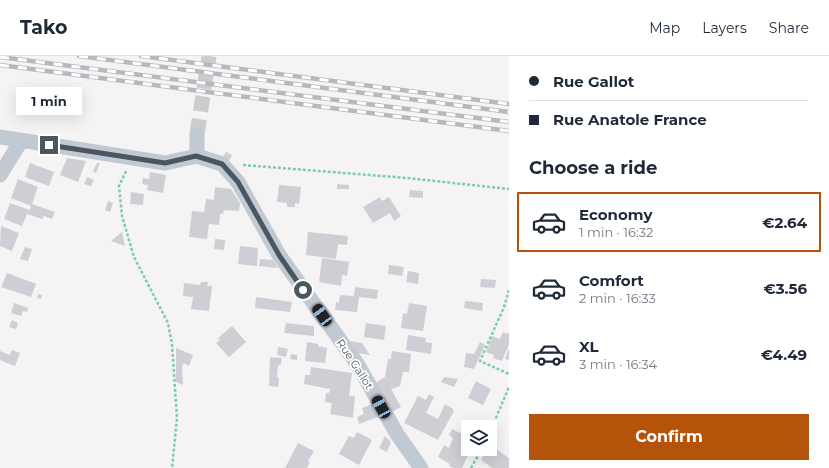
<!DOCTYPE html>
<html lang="en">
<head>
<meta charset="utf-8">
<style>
  :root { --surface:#fff; --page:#f6f6f7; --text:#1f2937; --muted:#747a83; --line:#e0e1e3; --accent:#b45309 }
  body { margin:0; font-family:Montserrat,sans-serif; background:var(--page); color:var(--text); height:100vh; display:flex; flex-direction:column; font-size:15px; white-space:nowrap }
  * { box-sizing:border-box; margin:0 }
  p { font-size:13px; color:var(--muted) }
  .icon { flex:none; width:22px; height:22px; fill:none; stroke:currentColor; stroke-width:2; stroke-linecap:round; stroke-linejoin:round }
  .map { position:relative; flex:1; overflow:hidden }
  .drawer { display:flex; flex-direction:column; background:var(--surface); width:320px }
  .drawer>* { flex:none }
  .top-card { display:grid; align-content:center; height:88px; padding:0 20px; background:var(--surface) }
  .controls { position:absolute; left:461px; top:364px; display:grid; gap:8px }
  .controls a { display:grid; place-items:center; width:36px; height:36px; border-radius:0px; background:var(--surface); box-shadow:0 4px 16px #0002; font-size:20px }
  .end { position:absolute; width:18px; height:18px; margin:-9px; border:5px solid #4a5661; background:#fff; box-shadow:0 0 0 2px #fff }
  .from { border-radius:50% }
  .bubble { position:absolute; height:28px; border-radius:0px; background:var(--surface); box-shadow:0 4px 16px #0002; font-size:13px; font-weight:700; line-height:28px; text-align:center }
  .car { position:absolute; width:12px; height:24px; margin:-12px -6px; border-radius:5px; box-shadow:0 0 3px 1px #0007; background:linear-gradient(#222 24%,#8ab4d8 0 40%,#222 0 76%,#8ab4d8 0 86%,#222 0) }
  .top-card b { display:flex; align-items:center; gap:14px; height:38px; font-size:15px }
  .top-card b+b { border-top:1px solid var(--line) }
  .top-card i { width:10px; height:10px; background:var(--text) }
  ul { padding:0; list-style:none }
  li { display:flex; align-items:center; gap:12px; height:60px; margin:0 8px 6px; padding:0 12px; border:2px solid transparent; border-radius:0px }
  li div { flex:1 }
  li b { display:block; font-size:15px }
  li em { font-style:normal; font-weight:700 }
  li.current { border-color:var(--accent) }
  li>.icon { width:36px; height:36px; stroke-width:1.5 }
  h2 { padding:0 20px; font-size:18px; line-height:48px }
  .primary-button { display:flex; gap:8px; margin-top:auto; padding:8px 20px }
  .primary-button a { flex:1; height:46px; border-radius:0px; background:var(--accent); color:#fff; font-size:16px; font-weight:700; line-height:46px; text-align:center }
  header { display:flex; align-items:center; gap:24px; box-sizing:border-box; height:56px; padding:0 20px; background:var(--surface); border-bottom:1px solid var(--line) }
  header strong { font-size:19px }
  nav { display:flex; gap:22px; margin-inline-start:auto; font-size:14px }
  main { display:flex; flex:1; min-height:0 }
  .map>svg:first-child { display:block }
  .building { fill:#cdcfd5 }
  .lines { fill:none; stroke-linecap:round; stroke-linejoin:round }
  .minor-tunnel { stroke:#caccce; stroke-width:15; stroke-dasharray:15 8; stroke-linecap:butt }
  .path { stroke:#7ad0a6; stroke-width:2.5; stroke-dasharray:3 2; stroke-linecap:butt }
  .minor { stroke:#c1cad2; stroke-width:15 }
  .rail-casing { stroke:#b5b8bd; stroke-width:4.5 }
  .rail { stroke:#fff; stroke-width:3; stroke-dasharray:9; stroke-linecap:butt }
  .route { stroke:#4a5661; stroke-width:5 }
  .labels { text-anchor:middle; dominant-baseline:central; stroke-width:3.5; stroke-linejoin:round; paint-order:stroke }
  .street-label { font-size:11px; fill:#4a5661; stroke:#fff }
</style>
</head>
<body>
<header>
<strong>Tako</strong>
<nav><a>Map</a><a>Layers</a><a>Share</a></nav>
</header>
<main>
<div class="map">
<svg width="509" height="412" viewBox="0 0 509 412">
  <rect width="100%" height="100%" fill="#f5f3f3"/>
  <path class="building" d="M226 96 232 99 229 105 223 101Z
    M67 102 86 105 78 126 60 119Z
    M30 107 54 116 49 130 25 121Z
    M97 107H100L96 117 93 115Z
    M150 116 166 119 163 137 147 134 148 129 142 128 143 122 149 123Z
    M87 121 94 124 91 130 84 128Z
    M18 123 38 131 32 148 55 156 52 163 44 160 42 163 27 158 22 170 4 163 10 147 30 154 31 150 11 142Z
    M337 128 349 129V133H337Z
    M279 129 301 131 299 148 295 147V151H287V147L277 146Z
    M215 131 231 133 240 147 239 155 224 154 223 158H220L219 169 209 168 207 183 189 181 192 155 204 156 206 143 214 144Z
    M410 134 423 135V142L409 141Z
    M131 136 144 138 143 149 130 148Z
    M380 141 382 145 389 141 401 160 394 165 390 157 373 167 363 151Z
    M108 145 113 147 110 156 105 154Z
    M1 170 19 177 12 195 0 190Z
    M122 176 125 190 111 185Z
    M308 176 348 180 347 189 338 188 336 203 306 199Z
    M215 183 225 184 224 194 214 193Z
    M240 190 258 192 257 210 238 208Z
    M25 191 32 193 28 205 20 203Z
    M322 202 349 206 347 220 342 219 341 230 319 226Z
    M260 203 273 204 278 212 259 210Z
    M389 209 404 211 402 220 388 218Z
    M408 215 419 217 418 228 406 226Z
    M7 217 36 228 31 241 1 231Z
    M481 223 496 224 495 232 480 231Z
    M201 226H208L207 230H212L209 255 191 253 193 241 183 240 184 227 200 229Z
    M355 231 378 234 377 243 359 241 357 256 335 254 336 246 339 247 340 239 354 240Z
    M38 238 42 239 41 243 37 242Z
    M256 241 292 246 290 256 255 252Z
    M465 245 483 247 482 255 464 252Z
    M14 247 28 252 27 256 23 255 21 260 11 257Z
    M409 247 427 250 423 275 401 272 403 257 407 258Z
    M12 264 18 267 16 273 9 271Z
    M286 267 314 270V280L284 277Z
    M366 267 386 270 384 284 364 281Z
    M232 270 246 286 229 301 216 287 220 284 218 282Z
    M509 275V288L502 305 493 302 494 299 486 296 492 280 500 283 503 276 508 278Z
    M408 279 426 282 425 286 432 287 431 298 406 294Z
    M350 285 362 287 370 299 358 297Z
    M307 286 318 288V290L327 292 325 307 305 305Z
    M480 286 485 289 474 313 464 311 466 297 474 298Z
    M278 291 288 293 286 301 277 299Z
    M176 292 193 299 189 310 184 307 182 310 183 329 176 326Z
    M509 292V304L505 303Z
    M12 294 20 297 15 310 0 304V295L10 299Z
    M392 295 411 298 409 316H403L400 330 391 333 401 351 392 356 375 327 385 321 388 303H391Z
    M291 298 297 299V304L290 303Z
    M270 301 282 302 281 309H278L277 321 279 322 278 331 269 330Z
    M311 311 352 317 349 340H355L353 362 330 358 332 347 325 346 326 337H329L330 333 304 328 305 319H310Z
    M444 321 458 323 454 331 441 326Z
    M476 325 491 333 483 349 468 342Z
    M429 338 434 341 426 357 438 363 445 348 452 352 454 355 438 384 404 367 418 340 426 344Z
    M372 348 378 361 359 368 357 361 364 358 362 352Z
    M452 373 468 381V393H471L462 412H453L449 410 450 408 438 401 444 389 449 392 453 382 449 379Z
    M357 376 372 384 359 409 339 398 349 380 354 382Z
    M385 380 391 386 387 396 379 392Z
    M298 387 314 395 308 405 310 406 307 412H285Z
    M490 389 509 402V412H492L481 404 487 393H490Z"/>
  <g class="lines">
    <path class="minor-tunnel" d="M197 78 209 0"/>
    <path class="path" d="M243 109 407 122 509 133
      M126 115 119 130 122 160 134 201 168 267 172 288 177 362 172 412
      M509 234 504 251 480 305 509 318
      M490 376 509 331
      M471 412 482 393"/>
    <path class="minor" d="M0 81 165 107 197 100 222 108 238 126 279 199 358 309 397 378 421 412
      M197 100V78
      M0 119 21 85"/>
    <g class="rail-casing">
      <path id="rail" d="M79 0 509 56
        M141 0 509 48
        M0 1 509 66
        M0 9 509 75"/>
    </g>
    <use href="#rail" class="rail"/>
  </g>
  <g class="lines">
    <path class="route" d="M49 89 165 107 196 100 222 108 238 126 279 199 303 234"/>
  </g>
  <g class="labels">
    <g class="street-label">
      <text transform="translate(355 308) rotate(57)">Rue Gallot</text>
    </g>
  </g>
</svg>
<div class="controls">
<a><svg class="icon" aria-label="layers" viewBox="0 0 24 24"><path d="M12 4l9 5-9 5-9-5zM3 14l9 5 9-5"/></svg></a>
</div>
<i class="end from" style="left:303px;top:234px"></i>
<i class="end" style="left:49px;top:89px"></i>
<div class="bubble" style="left:16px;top:31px;width:66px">1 min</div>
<i class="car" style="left:322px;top:259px;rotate:324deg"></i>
<i class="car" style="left:381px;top:351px;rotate:331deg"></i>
</div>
<section class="drawer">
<div class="top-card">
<b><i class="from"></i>Rue Gallot</b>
<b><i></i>Rue Anatole France</b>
</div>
<h2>Choose a ride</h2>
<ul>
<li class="current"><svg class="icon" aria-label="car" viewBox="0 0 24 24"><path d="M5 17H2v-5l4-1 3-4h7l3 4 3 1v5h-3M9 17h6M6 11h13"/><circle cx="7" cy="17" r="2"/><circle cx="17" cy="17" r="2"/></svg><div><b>Economy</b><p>1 min · 16:32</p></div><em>€2.64</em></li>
<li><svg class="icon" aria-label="car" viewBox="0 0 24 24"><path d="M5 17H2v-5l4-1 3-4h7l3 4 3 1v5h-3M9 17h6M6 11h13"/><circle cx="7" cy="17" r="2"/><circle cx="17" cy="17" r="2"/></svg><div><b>Comfort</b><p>2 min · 16:33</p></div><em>€3.56</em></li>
<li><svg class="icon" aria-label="car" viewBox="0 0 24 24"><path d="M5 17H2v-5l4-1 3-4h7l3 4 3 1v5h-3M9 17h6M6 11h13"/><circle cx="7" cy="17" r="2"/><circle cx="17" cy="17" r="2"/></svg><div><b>XL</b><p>3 min · 16:34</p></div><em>€4.49</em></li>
</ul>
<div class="primary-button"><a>Confirm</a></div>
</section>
</main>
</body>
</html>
